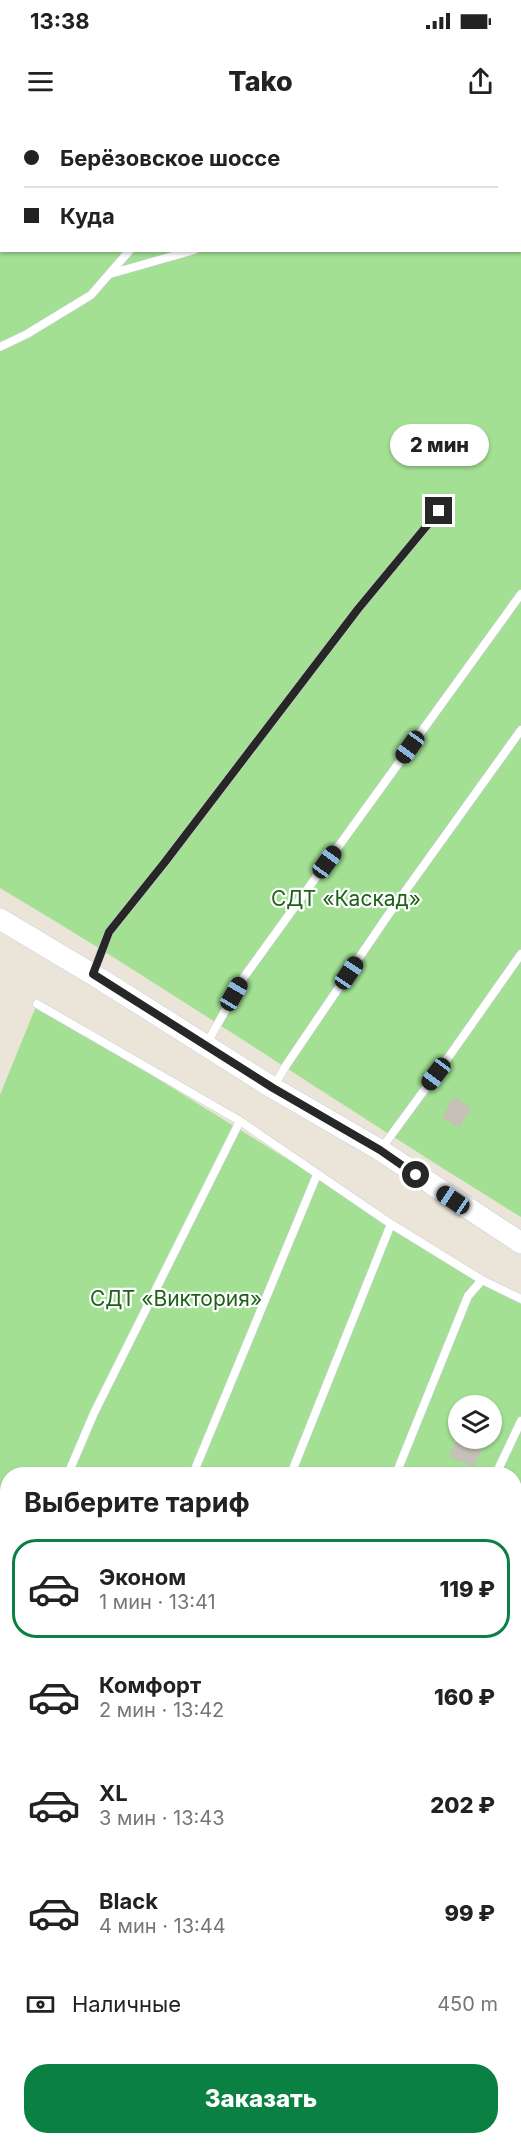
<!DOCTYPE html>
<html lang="ru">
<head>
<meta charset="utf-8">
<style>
  :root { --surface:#fff; --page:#f2f2f2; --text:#222; --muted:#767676; --line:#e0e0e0; --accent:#0b8043 }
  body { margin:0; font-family:Inter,sans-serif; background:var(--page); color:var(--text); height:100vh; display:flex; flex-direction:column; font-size:22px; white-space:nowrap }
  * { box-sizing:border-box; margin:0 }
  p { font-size:20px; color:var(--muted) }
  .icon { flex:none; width:33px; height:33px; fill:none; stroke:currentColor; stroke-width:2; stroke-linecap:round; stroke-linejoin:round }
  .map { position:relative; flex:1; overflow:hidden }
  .sheet { position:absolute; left:0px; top:1347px; width:522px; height:678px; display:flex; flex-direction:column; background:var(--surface); border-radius:24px 24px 0 0; box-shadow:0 2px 4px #0004 }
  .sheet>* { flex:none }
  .guide { position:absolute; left:0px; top:0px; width:522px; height:132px; box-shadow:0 2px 4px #0004; display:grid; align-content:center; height:132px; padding:0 24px; background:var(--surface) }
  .fabs { position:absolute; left:448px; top:1275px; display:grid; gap:12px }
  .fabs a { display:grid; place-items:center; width:54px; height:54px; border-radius:50%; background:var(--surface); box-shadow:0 2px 4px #0004; font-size:30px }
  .end { position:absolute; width:27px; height:27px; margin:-14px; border:8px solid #272727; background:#fff; box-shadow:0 0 0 3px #fff }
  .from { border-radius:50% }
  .bubble { position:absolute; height:42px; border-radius:21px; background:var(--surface); box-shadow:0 2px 4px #0004; font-size:20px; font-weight:800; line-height:42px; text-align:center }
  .car { position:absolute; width:18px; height:36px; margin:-18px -9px; border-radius:8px; box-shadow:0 0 4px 2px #0007; background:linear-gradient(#222 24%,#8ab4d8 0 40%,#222 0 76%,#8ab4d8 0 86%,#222 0) }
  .guide b { display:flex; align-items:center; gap:21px; height:57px; font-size:22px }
  .guide b+b { border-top:2px solid var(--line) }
  .guide i { width:15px; height:15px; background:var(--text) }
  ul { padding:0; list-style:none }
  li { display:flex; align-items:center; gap:18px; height:99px; margin:0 12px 9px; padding:0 12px; border:3px solid transparent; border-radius:24px }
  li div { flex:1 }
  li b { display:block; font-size:22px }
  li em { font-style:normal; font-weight:800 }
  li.selected { border-color:var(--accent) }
  li>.icon { width:54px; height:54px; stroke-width:1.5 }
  h2 { padding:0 24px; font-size:27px; line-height:72px }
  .pay { display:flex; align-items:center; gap:15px; height:66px; padding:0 24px; font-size:22px }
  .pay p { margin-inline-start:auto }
  .button { display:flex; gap:12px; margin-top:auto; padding:12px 24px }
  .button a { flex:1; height:69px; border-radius:24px; background:var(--accent); color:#fff; font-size:24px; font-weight:800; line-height:69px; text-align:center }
  .status { display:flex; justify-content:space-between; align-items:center; height:42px; padding:0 30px; background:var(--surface); direction:ltr }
  .status svg { height:16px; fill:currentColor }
  header { display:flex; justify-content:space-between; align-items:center; height:78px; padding:0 24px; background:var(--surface); font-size:27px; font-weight:800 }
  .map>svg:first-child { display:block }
  .green { fill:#a3e094; fill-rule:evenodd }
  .building { fill:#c5c1b8; stroke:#c4c1b2; stroke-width:1.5 }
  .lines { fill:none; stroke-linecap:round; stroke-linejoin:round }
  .lane-casing { stroke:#cecee0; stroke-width:9 }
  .street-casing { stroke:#cecee0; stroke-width:16 }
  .secondary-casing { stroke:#cecee0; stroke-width:22 }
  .lane { stroke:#fff; stroke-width:8 }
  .street { stroke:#fff; stroke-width:15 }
  .secondary { stroke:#fff; stroke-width:21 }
  .route { stroke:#272727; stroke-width:8 }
  .labels { text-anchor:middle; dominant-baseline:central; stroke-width:4.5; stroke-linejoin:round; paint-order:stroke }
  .park-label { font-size:21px; fill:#1e611a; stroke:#fff }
</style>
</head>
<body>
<div class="status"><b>13:38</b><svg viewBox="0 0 49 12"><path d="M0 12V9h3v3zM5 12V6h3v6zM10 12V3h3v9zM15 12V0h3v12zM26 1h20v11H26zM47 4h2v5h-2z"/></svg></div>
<header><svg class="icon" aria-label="menu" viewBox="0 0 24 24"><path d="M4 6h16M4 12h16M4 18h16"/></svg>Tako<svg class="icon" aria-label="share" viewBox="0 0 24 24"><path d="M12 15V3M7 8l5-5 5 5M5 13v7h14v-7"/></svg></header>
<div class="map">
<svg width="521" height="2025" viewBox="0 0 521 2025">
  <rect width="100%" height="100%" fill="#eae5d8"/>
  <path class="green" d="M0 0H521V1097C346 990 177 873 0 768ZM2 2H520V130H2Z
    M37 884 521 1184V1504L515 1517 514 1354H8V2018H337V2025H0V975ZM459 1286H492V1318H459Z"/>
  <path class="building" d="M454 978 470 988 459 1007 443 997Z
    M458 1318 481 1328 473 1346 450 1336Z"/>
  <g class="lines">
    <g class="lane-casing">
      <path id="lane" d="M44 2 46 0
        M241 2 243 0
        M413 2 415 0
        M0 56 2 54
        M110 154 194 130
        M0 227 27 214 91 175 130 130
        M93 853 109 812 165 742 358 489 439 391
        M37 884 240 1001 391 1104 482 1160 521 1179
        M207 923 244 857 521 474
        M274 966 287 944 386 798 521 610
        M381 1029 450 935 521 834
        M68 1354 94 1293 240 1001
        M193 1354 316 1057
        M291 1354 391 1104
        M396 1354 468 1176 482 1160
        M496 1354 521 1301
        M0 1512 8 1494
        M0 1820 8 1802
        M514 1901 521 1902
        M0 1940 8 1937
        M162 2025 182 2018"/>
    </g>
    <g class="street-casing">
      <path id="street" d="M514 1535 521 1522
        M238 2025 239 2018"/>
    </g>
    <g class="secondary-casing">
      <path id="secondary" d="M0 799 102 860 273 968 380 1030 521 1123"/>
    </g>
    <use href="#lane" class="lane"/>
    <use href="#street" class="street"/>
    <use href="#secondary" class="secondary"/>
  </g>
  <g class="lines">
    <path class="route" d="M416 1055 380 1030 273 968 93 854 109 812 165 742 358 489 439 391"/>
  </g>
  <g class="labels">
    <g class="park-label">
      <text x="346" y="778">СДТ «Каскад»</text>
      <text x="176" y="1178">СДТ «Виктория»</text>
    </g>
  </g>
</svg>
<div class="fabs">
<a><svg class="icon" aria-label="layers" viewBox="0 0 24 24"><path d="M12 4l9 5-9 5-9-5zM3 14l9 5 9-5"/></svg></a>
</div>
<i class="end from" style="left:416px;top:1055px"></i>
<i class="end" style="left:439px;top:391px"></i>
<div class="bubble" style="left:390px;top:304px;width:99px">2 мин</div>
<i class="car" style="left:410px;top:627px;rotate:216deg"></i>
<i class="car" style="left:327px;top:742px;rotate:36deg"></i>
<i class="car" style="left:349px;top:853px;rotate:34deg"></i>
<i class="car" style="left:234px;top:874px;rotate:30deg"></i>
<i class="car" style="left:436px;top:954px;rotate:217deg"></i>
<i class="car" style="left:453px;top:1080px;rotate:304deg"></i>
<div class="guide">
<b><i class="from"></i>Берёзовское шоссе</b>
<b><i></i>Куда</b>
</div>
<section class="sheet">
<h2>Выберите тариф</h2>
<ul>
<li class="selected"><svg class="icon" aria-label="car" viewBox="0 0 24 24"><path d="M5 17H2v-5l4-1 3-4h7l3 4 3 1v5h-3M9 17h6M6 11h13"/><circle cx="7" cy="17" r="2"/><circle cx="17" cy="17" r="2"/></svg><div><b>Эконом</b><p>1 мин · 13:41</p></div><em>119 ₽</em></li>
<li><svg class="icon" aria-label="car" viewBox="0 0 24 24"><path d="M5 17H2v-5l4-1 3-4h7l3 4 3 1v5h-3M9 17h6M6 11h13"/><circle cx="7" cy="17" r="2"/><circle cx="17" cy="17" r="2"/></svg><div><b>Комфорт</b><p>2 мин · 13:42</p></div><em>160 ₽</em></li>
<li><svg class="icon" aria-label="car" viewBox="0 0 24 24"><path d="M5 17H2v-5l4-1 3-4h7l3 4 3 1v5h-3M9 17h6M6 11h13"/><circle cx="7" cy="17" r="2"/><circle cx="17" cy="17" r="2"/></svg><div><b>XL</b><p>3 мин · 13:43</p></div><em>202 ₽</em></li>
<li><svg class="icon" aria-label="car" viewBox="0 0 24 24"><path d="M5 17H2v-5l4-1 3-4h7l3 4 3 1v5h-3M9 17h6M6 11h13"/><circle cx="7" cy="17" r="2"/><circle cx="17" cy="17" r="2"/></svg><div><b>Black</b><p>4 мин · 13:44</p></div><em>99 ₽</em></li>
</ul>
<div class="pay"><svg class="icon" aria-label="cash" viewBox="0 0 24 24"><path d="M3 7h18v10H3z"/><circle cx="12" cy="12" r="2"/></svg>Наличные<p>450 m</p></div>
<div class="button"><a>Заказать</a></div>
</section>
</div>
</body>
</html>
